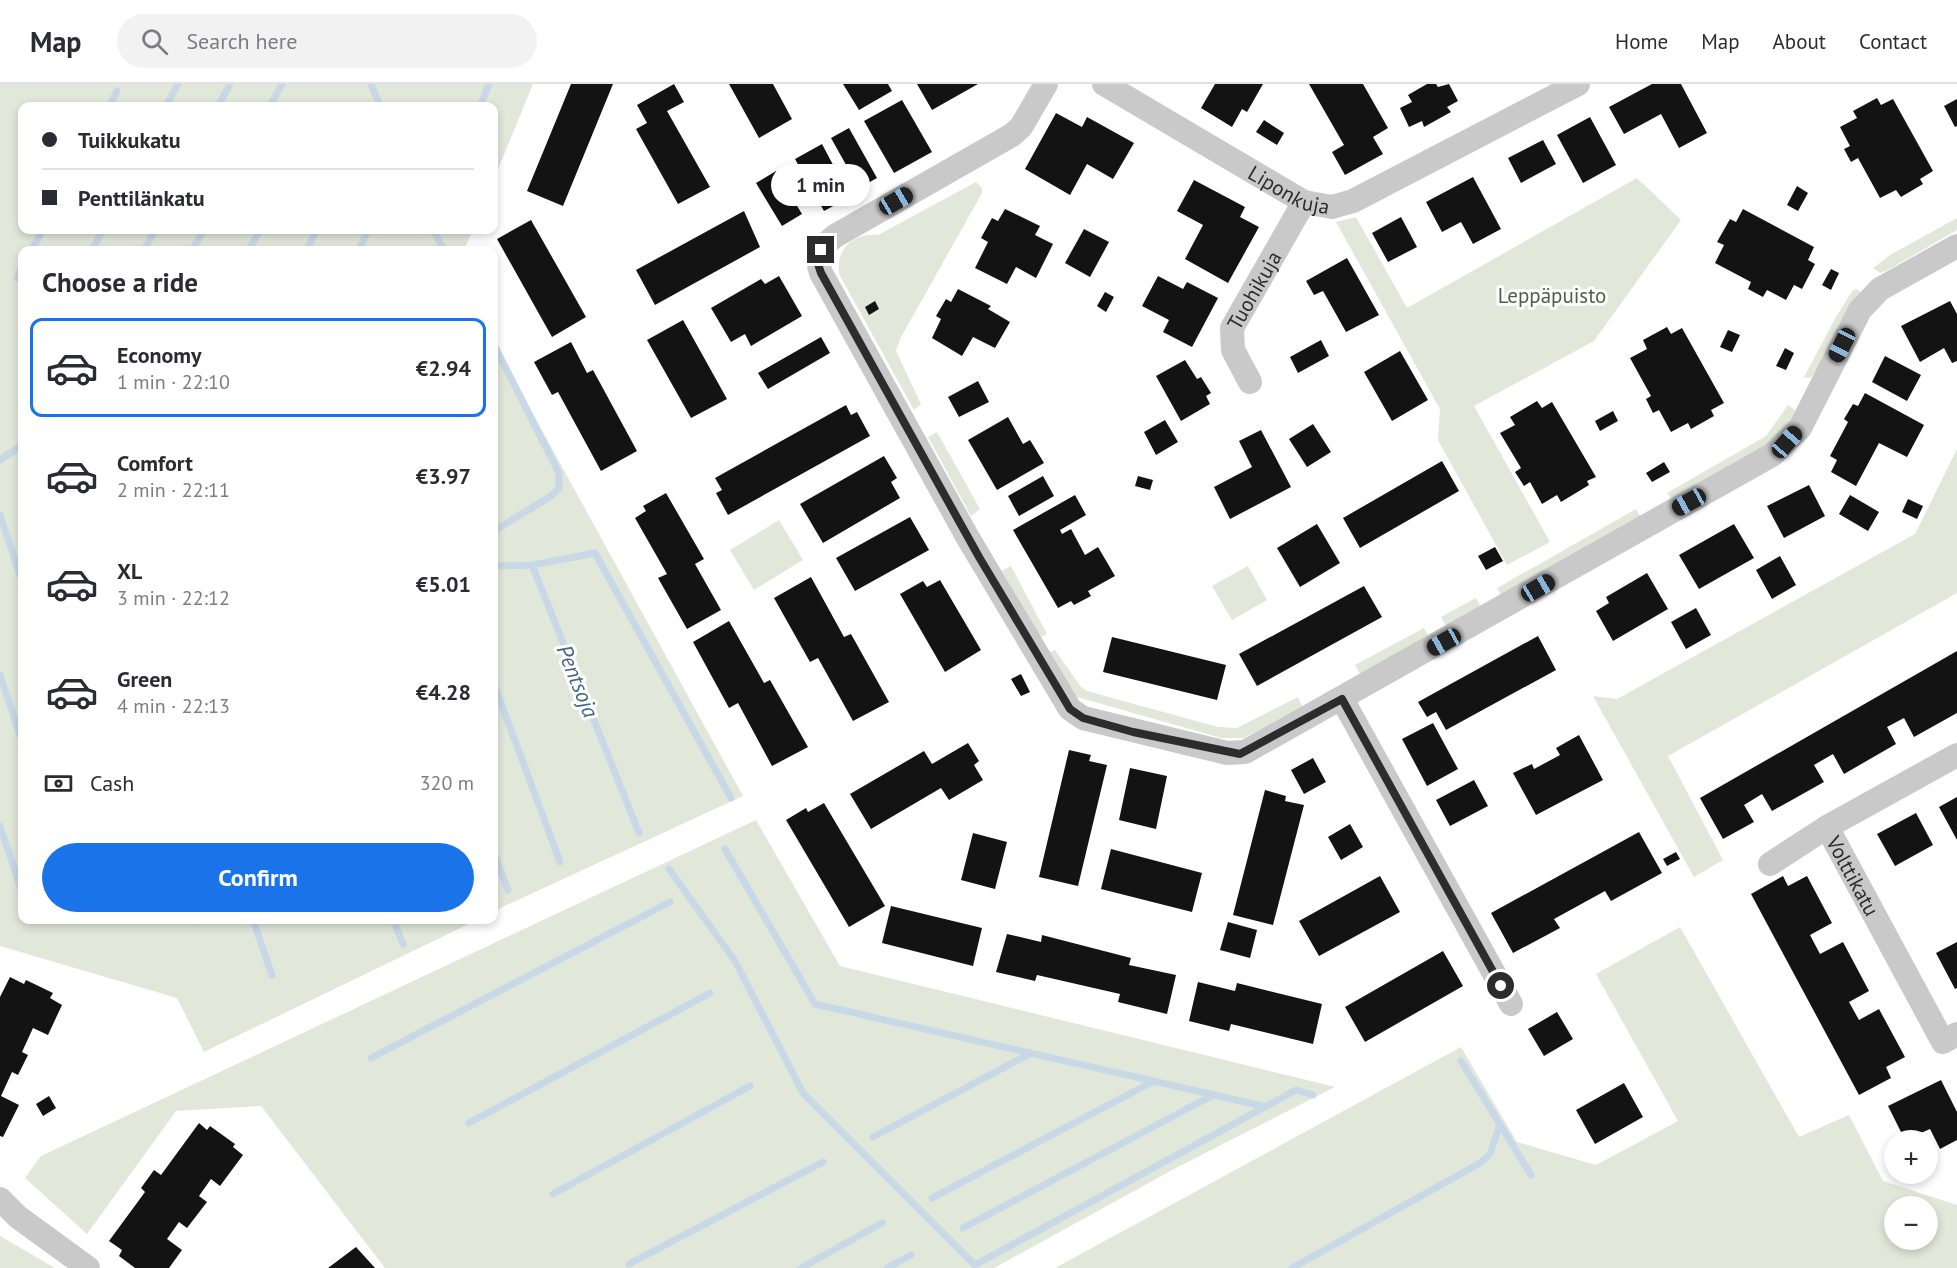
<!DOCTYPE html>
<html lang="en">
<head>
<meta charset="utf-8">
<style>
  :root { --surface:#fff; --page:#f2f2f3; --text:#2b2b33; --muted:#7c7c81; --line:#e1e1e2; --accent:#1a73e8 }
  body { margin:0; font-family:"PT Sans",sans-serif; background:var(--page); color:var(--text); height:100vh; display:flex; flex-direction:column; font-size:22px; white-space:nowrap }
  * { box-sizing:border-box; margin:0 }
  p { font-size:20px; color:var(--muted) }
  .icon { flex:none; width:33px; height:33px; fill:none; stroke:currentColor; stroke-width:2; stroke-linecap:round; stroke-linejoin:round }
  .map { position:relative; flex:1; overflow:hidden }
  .side { position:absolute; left:18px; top:162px; width:480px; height:678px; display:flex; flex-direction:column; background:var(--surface); border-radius:12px; box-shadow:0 3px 9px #0003 }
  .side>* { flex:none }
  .hud { position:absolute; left:18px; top:18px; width:480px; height:132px; border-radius:12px; box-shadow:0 3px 9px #0003; display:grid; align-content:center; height:132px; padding:0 24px; background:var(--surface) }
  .controls { position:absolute; left:1884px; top:1046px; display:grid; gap:12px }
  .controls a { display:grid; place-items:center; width:54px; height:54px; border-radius:50%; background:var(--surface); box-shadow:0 3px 9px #0003; font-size:30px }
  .end { position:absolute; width:27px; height:27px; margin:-14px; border:8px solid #2c2c2c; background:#fff; box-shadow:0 0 0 3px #fff }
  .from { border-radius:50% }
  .bubble { position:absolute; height:42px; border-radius:21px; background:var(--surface); box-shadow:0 3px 9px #0003; font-size:20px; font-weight:800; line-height:42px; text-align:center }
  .car { position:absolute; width:18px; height:36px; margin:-18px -9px; border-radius:8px; box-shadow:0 0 4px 2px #0007; background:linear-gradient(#222 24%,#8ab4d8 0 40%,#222 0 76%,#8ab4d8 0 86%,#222 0) }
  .hud b { display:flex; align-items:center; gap:21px; height:57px; font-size:22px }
  .hud b+b { border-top:2px solid var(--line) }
  .hud i { width:15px; height:15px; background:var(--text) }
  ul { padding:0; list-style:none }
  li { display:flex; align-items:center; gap:18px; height:99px; margin:0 12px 9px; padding:0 12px; border:3px solid transparent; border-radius:12px }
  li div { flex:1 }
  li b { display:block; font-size:22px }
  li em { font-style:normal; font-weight:800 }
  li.on { border-color:var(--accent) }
  li>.icon { width:54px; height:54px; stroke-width:1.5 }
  h2 { padding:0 24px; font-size:27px; line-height:72px }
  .pay { display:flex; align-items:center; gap:15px; height:66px; padding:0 24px; font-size:22px }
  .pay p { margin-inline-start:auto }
  .primary-button { display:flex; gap:12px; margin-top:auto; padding:12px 24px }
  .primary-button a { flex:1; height:69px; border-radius:36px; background:var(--accent); color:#fff; font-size:24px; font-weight:800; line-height:69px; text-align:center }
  header { display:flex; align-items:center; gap:36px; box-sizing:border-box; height:84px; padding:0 30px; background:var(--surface); border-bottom:2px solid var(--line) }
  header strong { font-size:28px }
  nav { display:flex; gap:33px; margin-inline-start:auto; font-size:21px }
  .search { width:420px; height:54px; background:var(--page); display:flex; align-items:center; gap:15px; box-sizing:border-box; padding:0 21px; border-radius:33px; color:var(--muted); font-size:22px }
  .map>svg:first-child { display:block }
  .green { fill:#e1e8da; fill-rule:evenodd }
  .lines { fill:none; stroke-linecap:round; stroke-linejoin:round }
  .stream { stroke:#c8d8e6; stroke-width:7 }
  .building { fill:#131313 }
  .minor { stroke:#c9c9c9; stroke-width:24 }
  .route { stroke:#2c2c2c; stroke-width:8 }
  .labels { text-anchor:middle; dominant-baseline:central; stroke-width:6; stroke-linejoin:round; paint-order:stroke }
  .street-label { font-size:21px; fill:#2c2c2c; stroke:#fff }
  .park-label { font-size:21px; fill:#4c623e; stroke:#fff }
  .water-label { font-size:22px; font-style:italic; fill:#426685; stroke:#fff }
</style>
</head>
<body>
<header>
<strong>Map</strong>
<div class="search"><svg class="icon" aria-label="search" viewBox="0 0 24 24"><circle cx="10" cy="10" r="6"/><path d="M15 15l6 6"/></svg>Search here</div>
<nav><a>Home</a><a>Map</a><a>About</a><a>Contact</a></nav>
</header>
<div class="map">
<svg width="1957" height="1184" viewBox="0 0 1957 1184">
  <rect width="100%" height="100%" fill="#fff"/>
  <path class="green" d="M0 0H533L494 95V22H22V146H473L464 166H22V836H477L204 968 177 914 0 862Z
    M1637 94 1681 136 1594 257 1474 322 1550 458 1507 481 1438 356 1440 325 1336 138 1356 133 1407 224Z
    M976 98 982 104V109L900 255 896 267 921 320 914 326 839 190C836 164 853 149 878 151Z
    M1957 134V146L1888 186 1880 189 1873 184 1890 171Z
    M1857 205 1861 209 1815 290 1810 294 1804 293 1837 231 1853 206Z
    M494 259 743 712 494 827Z
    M1788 321 1795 326C1783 366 1707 396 1672 415L1667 409 1766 352Z
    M937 348 980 425 971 432 928 353Z
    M1957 365V509L1668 672 1723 776 1694 793 1593 612 1617 615 1915 450Z
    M1636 425 1640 432 1501 511 1497 504Z
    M779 436 803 476 754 506 730 466Z
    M1011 482 1047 550 1039 554 1002 487Z
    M1248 482 1267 516 1232 536 1212 502Z
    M1476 514 1481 523 1446 542 1441 533Z
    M1424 544 1429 553 1360 590 1355 581Z
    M1055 566 1081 603 1087 607 1218 643 1237 644 1298 613 1302 623 1244 654H1221L1077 613 1049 569Z
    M756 736 840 882 1335 1003 1174 1085 994 1184H385L261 1022 176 1027 87 1150 25 1094 41 1072Z
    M1680 843 1799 1053 1849 1031 1883 1097 1957 1121V1184H1055L1461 963 1517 1058 1596 1081 1678 1037 1596 890ZM1894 1122H1928V1155H1894Z
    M0 1152 55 1184H0Z"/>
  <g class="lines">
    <path class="stream" d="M371 0 380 22
      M109 22 117 7
      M166 22 178 0
      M218 22 230 0
      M270 22 282 0
      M480 22 489 0
      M433 146 444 166
      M31 166 43 146
      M92 166 103 146
      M144 166 155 146
      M192 166 204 146
      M249 166 260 146
      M307 166 316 146
      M359 166 368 146
      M17 194 22 183
      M494 261 559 389V404L551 412 494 447
      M0 376 22 361
      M0 431 22 497
      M532 481 595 469 731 714
      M494 482 532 481 639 749
      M0 591 22 657
      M494 600 560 778
      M0 742 22 808
      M725 765 815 920 1263 1022
      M494 769 508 806
      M669 785 735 877 803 1009 975 1181 1296 1006 1313 1011
      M195 836V837
      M253 836 272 891
      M393 836 403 860
      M371 974 670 818
      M1461 977 1531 1091
      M469 1039 710 909
      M873 1053 1031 969
      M553 1110 750 1002
      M932 1114 1152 998
      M963 1144 1213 1011
      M629 1180 823 1078
      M801 1184 882 1139
      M887 1184 911 1171
      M1292 1184 1480 1079 1490 1070 1500 1040"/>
  </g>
  <path class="building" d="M571 0H613L563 122 527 107Z
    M674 0 684 18 667 27 710 103 678 120 636 45 647 39 637 21Z
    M729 0H773L792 35 759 54Z
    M843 0H888L892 7 859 26Z
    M917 0H978L932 26Z
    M1215 0H1263L1247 28 1242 25 1232 43 1201 24Z
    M1309 0H1363L1388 44 1373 53 1383 70 1345 91 1332 68 1344 61Z
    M1427 0H1436L1438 3 1449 0 1458 17 1447 23 1451 28 1424 43 1422 37 1409 43 1400 24 1412 18 1408 11Z
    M1652 0H1681L1707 49 1679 64 1661 30 1624 50 1609 23Z
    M1877 14 1881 21 1893 15 1933 87 1920 95 1923 100 1901 113 1896 106 1880 114 1858 74 1851 78 1844 65 1850 62 1840 43 1857 34 1853 27Z
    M1957 15V42L1955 43 1944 22Z
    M902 16 932 68 894 89 864 37Z
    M1056 29 1082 43 1087 33 1134 59 1113 95 1087 80 1070 111 1025 85Z
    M1590 33 1616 81 1583 99 1557 51Z
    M1264 36 1284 49 1277 61 1256 48Z
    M849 44 877 94 859 104 831 54Z
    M1543 56 1556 80 1521 99 1508 74Z
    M822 60 850 113 824 127 795 75Z
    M776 87 802 130 782 142 756 99Z
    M1473 93 1501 145 1473 160 1461 138 1442 148 1426 118Z
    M1194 96 1245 123 1240 133 1259 143 1228 199 1185 175 1203 141 1177 127Z
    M1797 102 1808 109 1798 127 1787 121Z
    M1005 125 1040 142 1035 151 1053 160 1036 194 1016 183 1007 200 975 184 988 158 981 154 992 134 998 137Z
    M1743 125 1814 163 1808 176 1815 180 1802 205 1794 201 1786 216 1767 206 1763 213 1748 205 1751 198 1715 179 1724 161 1717 158 1730 135 1736 138Z
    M744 127 760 163 655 221 636 186Z
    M1401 133 1417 163 1388 178 1372 149Z
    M531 136 586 233 552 253 497 155Z
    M1084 145 1109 158 1090 193 1065 179Z
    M1347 174 1379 231 1346 248 1323 207 1314 211 1306 197Z
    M1831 185 1839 189 1831 206 1822 201Z
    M779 192 802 232 751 262 745 250 731 258 711 224 761 195 765 200Z
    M1158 192 1183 205 1187 198 1218 214 1192 263 1163 248 1169 236 1142 222Z
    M958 205 991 222 988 225 1010 238 995 264 973 253 962 272 932 254 941 235 936 232 946 215 951 218Z
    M1105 208 1114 213 1106 228 1097 222Z
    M875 217 879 225 869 231 865 223Z
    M1950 217 1957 230V277L1952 279 1944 264 1920 278 1901 242Z
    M683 236 727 315 691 334 647 256Z
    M1667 243 1671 250 1682 244 1724 319 1711 326 1714 332 1691 345 1688 339 1671 348 1659 326 1653 329 1646 315 1651 312 1630 274 1647 265 1643 256Z
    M1728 246 1740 251 1732 268 1720 263Z
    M821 253 830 269 768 305 758 289Z
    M1321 256 1329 272 1298 289 1290 273Z
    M571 258 587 289 593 286 637 367 601 387 558 308 552 311 534 278Z
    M1785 264 1794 269 1786 286 1776 282Z
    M1400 267 1428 316 1392 337 1364 288Z
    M1885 272 1921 291 1907 317 1872 298Z
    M1185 276 1197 295 1201 293 1211 309 1206 312 1210 320 1181 337 1156 292Z
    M978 297 989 318 959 333 948 313Z
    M1865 309 1924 341 1907 373 1879 359 1856 402 1831 388 1837 376 1830 372 1848 338 1844 335 1853 320 1858 322Z
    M1537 317 1542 324 1552 318 1596 393 1587 397 1589 401 1561 418 1557 411 1542 420 1530 398 1524 402 1515 388 1521 384 1500 349 1515 341 1510 333Z
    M846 321 851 331 857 328 870 352 728 431 716 409 722 406 715 394Z
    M1613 327 1618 337 1600 347 1595 337Z
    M1008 333 1023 360 1030 356 1044 379 997 406 968 356Z
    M1165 336 1178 358 1156 371 1144 348Z
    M1313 340 1331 368 1307 383 1289 355Z
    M1261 346 1291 403 1230 435 1214 403 1252 383 1239 357Z
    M884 372 897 394 891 398 900 414 823 459 800 420Z
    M1442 377 1459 407 1360 464 1343 434Z
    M1664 378 1670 388 1652 398 1646 389Z
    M1043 392 1054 412 1019 432 1008 412Z
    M1138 392 1153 396 1150 406 1135 402Z
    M1809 401 1825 432 1784 454 1767 422Z
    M666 409 704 475 695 480 721 526 687 545 658 494 667 490 635 434 646 427 643 422Z
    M1075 411 1086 431 1060 446 1062 450 1071 445 1085 471 1098 463 1115 492 1088 507 1091 512 1074 521 1071 517 1058 524 1013 446Z
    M1850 411 1879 428 1868 447 1839 430Z
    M1908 415 1923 422 1917 435 1902 428Z
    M910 433 929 466 855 507 836 474Z
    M1317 440 1340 479 1300 503 1277 464Z
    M1734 440 1754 474 1699 505 1679 471Z
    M1495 463 1503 477 1486 486 1478 472Z
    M1780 472 1796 501 1772 515 1756 486Z
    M1647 489 1668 525 1613 557 1596 527 1609 519 1606 513Z
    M811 493 844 553 851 550 889 618 853 637 818 574 810 578 774 514Z
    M940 496 981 566 945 588 900 510 923 497 927 503Z
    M1364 502 1382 533 1257 602 1239 570Z
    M1696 524 1711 551 1686 565 1671 538Z
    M729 537 764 599 770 596 808 663 772 682 738 619 729 624 693 558Z
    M1538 552 1556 586 1446 646 1436 628 1427 633 1418 618Z
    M1112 553 1226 581 1217 616 1103 588Z
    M1957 567V629L1914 653 1904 634 1887 643 1896 660 1844 690 1833 670 1814 681 1824 698 1772 727 1762 710 1744 721 1754 738 1723 755 1700 714Z
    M1021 590 1030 608 1021 612 1011 595Z
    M1433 639 1458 685 1427 702 1402 655Z
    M1579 651 1603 696 1536 731 1513 689 1532 680 1534 685 1560 671 1556 664Z
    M968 659 979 677 974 681 983 696 949 716 941 704 871 745 850 710 924 667 932 680Z
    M1069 666 1091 671 1089 677 1107 681 1078 802 1039 793Z
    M1313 674 1326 698 1304 710 1291 686Z
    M1130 684 1167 692 1156 745 1119 736Z
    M1474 696 1488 722 1450 742 1436 716Z
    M1265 706 1286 712 1285 717 1304 721 1273 841 1233 831Z
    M1957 713V756L1939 723Z
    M824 719 885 822 849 843 786 736 806 724 808 728Z
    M1916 729 1933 761 1895 782 1877 750Z
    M1350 740 1363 763 1341 776 1328 753Z
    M1639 748 1662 789 1611 817 1605 807 1554 835 1560 844 1513 869 1491 829Z
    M973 749 1007 758 995 805 961 796Z
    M1111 765 1202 789 1192 828 1101 805Z
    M1676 768 1680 775 1667 782 1663 775Z
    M1380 792 1400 828 1319 872 1299 837Z
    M1783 792 1788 802 1807 792 1832 839 1810 851 1820 870 1843 858 1869 907 1849 918 1859 936 1879 925 1905 973 1886 983 1891 994 1859 1011 1751 810Z
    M891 822 982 844 973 882 882 859Z
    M1228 838 1257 846 1250 874 1220 866Z
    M1007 850 1041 858 1042 851 1131 874 1129 881 1176 891 1167 930 1118 918 1120 910 1037 891 1035 897 996 888Z
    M1957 858V904L1955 905 1936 869Z
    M1443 867 1463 902 1365 958 1345 923Z
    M10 893 24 900 26 896 53 909 50 914 62 921 48 951 33 944 22 968 28 971 18 991 12 988 1 1012 19 1021 3 1053 0 1052V913Z
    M1198 898 1235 907 1237 899 1322 920 1313 960 1231 940 1229 947 1189 937Z
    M1557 928 1573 955 1544 972 1528 945Z
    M1941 996 1957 1028V1056L1940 1065 1930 1045 1905 1056 1888 1022Z
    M1624 999 1643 1033 1595 1060 1576 1026Z
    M49 1012 56 1024 43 1032 36 1020Z
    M199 1039 207 1046 210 1042 235 1060 233 1063 243 1071 220 1102 211 1095 199 1112 207 1118 187 1144 179 1138 167 1155 182 1166 169 1184H135L119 1172 122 1166 109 1157 145 1108 141 1104 154 1086 161 1091Z
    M356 1163 375 1184H328Z"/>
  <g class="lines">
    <g class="minor">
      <path d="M1046 0 1021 43 1012 51 835 152C821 163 815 172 821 189L968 454 1070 625 1083 634 1227 669 1245 668 1772 371 1800 344 1860 226 1880 205 1957 162"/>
      <path id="s1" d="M1104 0 1304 118 1332 123 1353 117 1578 0"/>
      <path id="s2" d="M1250 298 1233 266 1232 244 1304 118"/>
      <path d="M1342 615 1511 920"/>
      <path id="s3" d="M1957 671 1827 743 1943 958 1957 950"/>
      <path d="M1770 780 1827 743"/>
      <path d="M0 1115 18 1133 88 1184"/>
    </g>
  </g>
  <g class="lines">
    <path class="route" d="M821 166 817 177 821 189 979 473 1070 625 1083 634 1133 648 1240 670 1342 615 1501 902"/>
  </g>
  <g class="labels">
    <g class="street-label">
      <text stroke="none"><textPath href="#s1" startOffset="214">Liponkuja</textPath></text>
      <text stroke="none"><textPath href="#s2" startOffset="102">Tuohikuja</textPath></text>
      <text stroke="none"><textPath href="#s3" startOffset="204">Volttikatu</textPath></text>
    </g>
    <g class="park-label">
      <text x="1552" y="211">Leppäpuisto</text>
    </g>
    <g class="water-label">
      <text transform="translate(578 597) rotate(68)">Pentsoja</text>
    </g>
  </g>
</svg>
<div class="controls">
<a>+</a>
<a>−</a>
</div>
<i class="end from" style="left:1501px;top:902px"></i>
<i class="end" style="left:821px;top:166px"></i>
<div class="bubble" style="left:771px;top:80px;width:99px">1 min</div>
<i class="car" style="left:896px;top:117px;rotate:60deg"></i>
<i class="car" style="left:1842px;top:261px;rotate:207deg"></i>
<i class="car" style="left:1787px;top:358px;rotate:41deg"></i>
<i class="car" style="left:1689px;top:418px;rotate:241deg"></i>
<i class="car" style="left:1538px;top:504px;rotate:60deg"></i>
<i class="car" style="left:1444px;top:558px;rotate:241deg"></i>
<div class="hud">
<b><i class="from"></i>Tuikkukatu</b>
<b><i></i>Penttilänkatu</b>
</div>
<section class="side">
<h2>Choose a ride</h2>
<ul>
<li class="on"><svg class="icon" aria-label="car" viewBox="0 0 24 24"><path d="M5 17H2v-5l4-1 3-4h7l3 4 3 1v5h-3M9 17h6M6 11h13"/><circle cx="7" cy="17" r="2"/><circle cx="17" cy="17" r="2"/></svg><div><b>Economy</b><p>1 min · 22:10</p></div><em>€2.94</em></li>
<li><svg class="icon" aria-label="car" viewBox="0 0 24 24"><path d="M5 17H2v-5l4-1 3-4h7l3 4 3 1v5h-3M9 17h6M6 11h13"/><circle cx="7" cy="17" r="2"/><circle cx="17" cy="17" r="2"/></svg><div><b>Comfort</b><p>2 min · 22:11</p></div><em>€3.97</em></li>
<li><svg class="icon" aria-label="car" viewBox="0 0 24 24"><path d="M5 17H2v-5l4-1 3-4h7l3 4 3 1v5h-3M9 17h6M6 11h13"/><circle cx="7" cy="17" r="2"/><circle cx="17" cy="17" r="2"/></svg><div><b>XL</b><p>3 min · 22:12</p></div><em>€5.01</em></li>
<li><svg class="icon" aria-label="car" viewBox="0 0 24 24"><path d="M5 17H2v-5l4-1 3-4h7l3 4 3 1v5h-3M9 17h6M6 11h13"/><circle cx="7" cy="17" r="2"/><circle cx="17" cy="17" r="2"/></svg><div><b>Green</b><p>4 min · 22:13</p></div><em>€4.28</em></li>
</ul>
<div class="pay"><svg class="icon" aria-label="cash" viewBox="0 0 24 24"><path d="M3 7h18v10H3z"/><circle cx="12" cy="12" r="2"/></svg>Cash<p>320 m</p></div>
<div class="primary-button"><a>Confirm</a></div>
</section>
</div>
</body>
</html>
